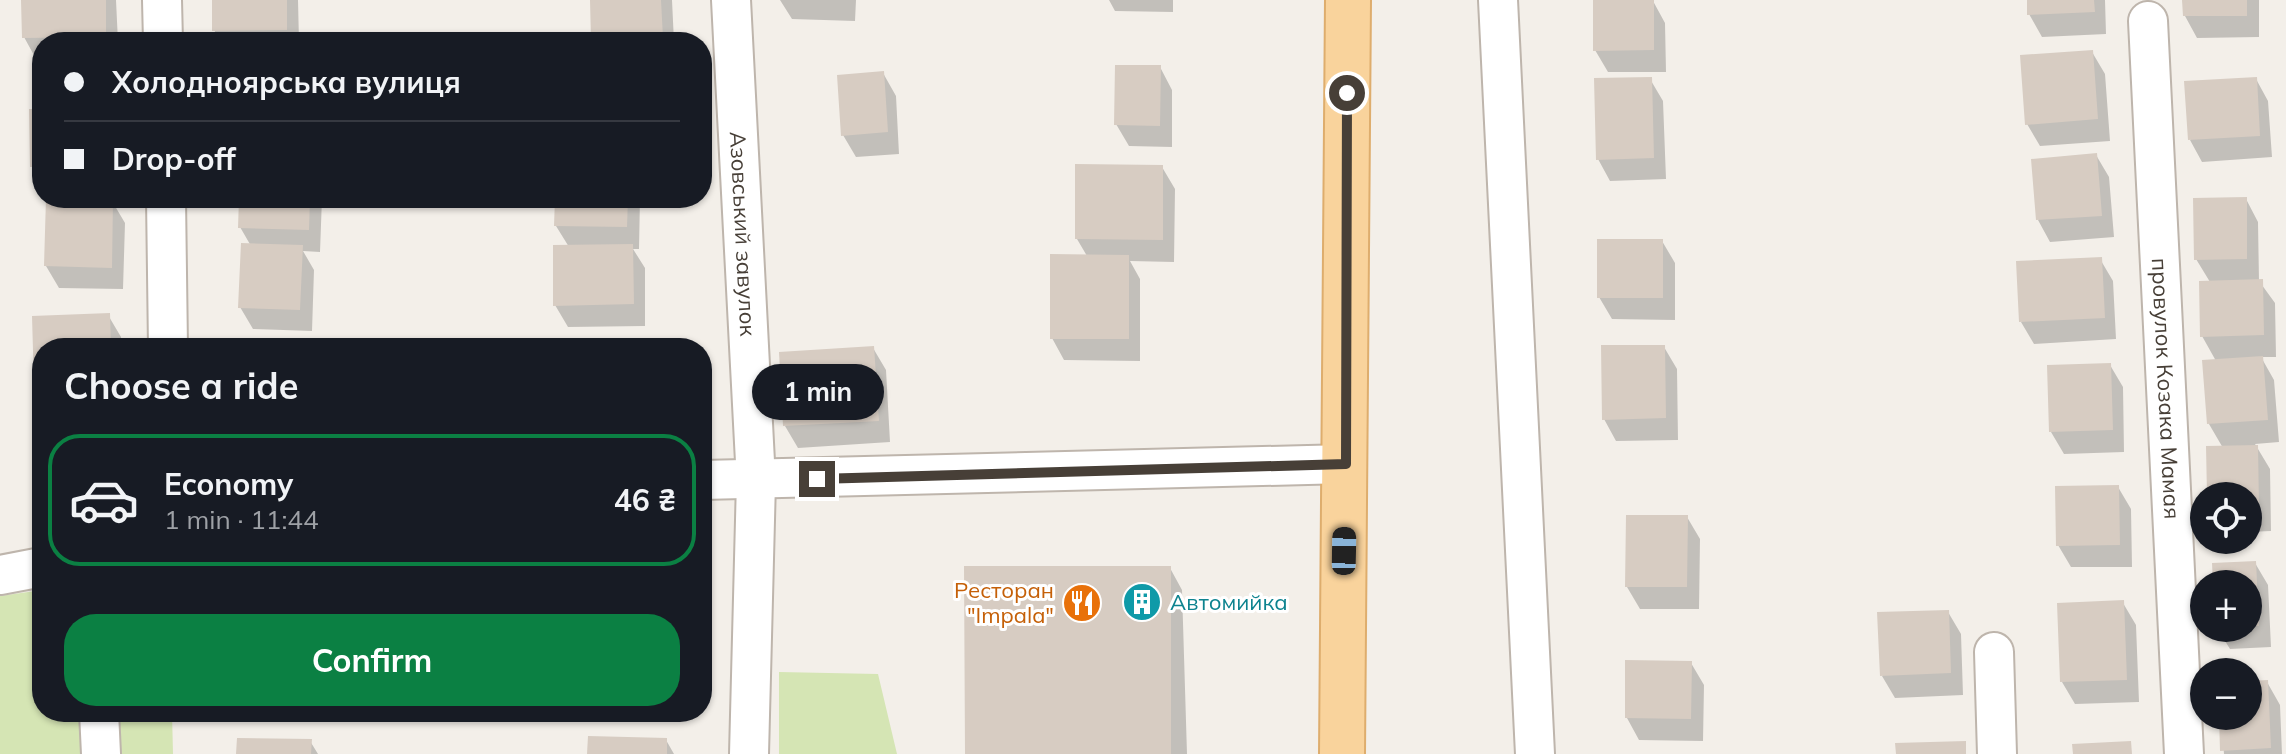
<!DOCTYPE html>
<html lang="en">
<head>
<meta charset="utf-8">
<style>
  :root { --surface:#171b24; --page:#242831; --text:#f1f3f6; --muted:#9ea1a6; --line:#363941; --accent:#0b8043 }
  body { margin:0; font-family:Mulish,sans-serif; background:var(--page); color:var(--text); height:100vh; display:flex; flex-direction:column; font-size:30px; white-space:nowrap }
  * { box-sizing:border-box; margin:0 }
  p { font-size:26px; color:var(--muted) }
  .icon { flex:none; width:44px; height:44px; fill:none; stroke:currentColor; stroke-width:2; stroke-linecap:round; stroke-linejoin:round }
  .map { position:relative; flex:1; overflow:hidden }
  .side { position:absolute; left:32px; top:338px; width:680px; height:384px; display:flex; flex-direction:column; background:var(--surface); border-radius:32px; box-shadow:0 2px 6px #0004 }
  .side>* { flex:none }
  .guide { position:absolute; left:32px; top:32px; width:680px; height:176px; border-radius:32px; box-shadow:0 2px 6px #0004; display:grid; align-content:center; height:176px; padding:0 32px; background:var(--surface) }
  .tools { position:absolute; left:2190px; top:482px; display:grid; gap:16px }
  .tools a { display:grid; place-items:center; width:72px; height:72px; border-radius:50%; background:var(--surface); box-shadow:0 2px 6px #0004; font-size:40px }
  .end { position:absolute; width:36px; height:36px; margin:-18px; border:10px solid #473f37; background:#fff; box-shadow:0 0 0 4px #fff }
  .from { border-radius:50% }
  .bubble { position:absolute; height:56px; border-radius:28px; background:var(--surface); box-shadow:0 2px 6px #0004; font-size:26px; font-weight:700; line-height:56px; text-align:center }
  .car { position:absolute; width:24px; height:48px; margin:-24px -12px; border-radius:10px; box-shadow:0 0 6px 2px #0007; background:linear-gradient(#222 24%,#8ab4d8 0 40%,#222 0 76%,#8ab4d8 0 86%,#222 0) }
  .guide b { display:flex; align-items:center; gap:28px; height:76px; font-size:30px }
  .guide b+b { border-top:2px solid var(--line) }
  .guide i { width:20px; height:20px; background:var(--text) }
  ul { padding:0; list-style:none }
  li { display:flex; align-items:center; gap:24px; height:132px; margin:0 16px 12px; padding:0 16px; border:4px solid transparent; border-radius:32px }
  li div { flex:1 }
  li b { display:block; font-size:30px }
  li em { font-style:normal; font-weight:700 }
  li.on { border-color:var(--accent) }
  li>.icon { width:72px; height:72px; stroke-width:1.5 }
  h2 { padding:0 32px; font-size:36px; line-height:96px }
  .cta { display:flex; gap:16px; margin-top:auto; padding:16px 32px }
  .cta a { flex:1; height:92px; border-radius:32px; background:var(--accent); color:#fff; font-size:32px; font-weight:700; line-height:92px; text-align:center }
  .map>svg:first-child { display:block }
  .green { fill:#d5e5b4 }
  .shadow { fill:#0003 }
  .building { fill:#d7ccc2 }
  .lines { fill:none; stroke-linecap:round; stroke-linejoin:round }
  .street-casing { stroke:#beb5ac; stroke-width:42 }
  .primary-casing { stroke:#dead6d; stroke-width:48 }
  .street { stroke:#fff; stroke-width:38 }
  .primary { stroke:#f9d39c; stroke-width:44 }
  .route { stroke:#473f37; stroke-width:10 }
  .labels { text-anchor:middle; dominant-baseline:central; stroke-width:6; stroke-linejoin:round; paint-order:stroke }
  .street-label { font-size:22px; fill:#473f37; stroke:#fff }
  .food-label { font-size:22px; fill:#c56008; stroke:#fff; text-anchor:end }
  .culture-label { font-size:22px; fill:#0d838f; stroke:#fff; text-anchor:start }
</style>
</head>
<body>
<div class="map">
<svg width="2286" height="754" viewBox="0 0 2286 754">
  <rect width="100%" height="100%" fill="#f3efe9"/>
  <path class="green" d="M42 590V712H172L173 754H0V596Z
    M779 672 878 674 897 754H779Z"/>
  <path class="shadow" d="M23 0H116L118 42H42V59H36L24 37Z
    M214 0H298L299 42H221L214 30Z
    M592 0H672L674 42H595Z
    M780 0H856L855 21 792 19Z
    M1109 0H1173V12L1115 11Z
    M2029 0H2105L2106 34 2042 37 2029 14Z
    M2184 0H2259V37L2197 38 2185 16Z
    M1653 1 1665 23 1666 72H1608L1595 50Z
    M2092 52 2105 74 2110 141 2040 146 2027 124Z
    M1160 67 1172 90V147L1129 146 1116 124Z
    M883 73 896 96 899 154 856 157 843 135Z
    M1650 79 1663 101 1666 179 1610 181 1598 159Z
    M2256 79 2268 101 2272 157 2202 162 2190 140Z
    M42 111V184L32 167Z
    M2096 155 2109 177 2114 237 2050 242 2038 220Z
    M1162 167 1175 189 1174 262 1130 261 1140 279V361L1064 360 1052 338 1087 256 1077 239Z
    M241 198H322L320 252 303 251 314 270 312 331 253 329 240 307 251 246 240 227Z
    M557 198H640L639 249H633L645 268V326L568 327 555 305 569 247 556 226Z
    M2246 199 2258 222 2259 281 2275 303 2276 357H2261L2274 380 2279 442 2255 444 2270 469 2271 531 2248 532V496H2209L2223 448 2209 424 2216 361 2202 336 2210 282 2196 259Z
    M112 201 125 223 123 289 59 288 46 266Z
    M1662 241 1675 263V320L1612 319 1599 297Z
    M2100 259 2113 281 2116 339 2034 344 2021 322Z
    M108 315 121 337 122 348H42V395L36 386 34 318Z
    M1664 347 1677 369 1678 440 1616 441 1604 419Z
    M873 348 886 370 890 442 798 448 785 426Z
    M2110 365 2123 387 2124 452 2064 454 2051 432Z
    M2118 487 2131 509 2132 567H2071L2058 545Z
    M1687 517 1700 539 1699 609H1640L1627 587Z
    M2255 563 2268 585 2271 647 2230 649 2217 628H2248V584H2215Z
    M1170 568 1182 590 1187 754H967Z
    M2123 603 2136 625 2139 702 2075 704 2062 682Z
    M1948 612 1961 634 1963 695 1895 698 1882 676Z
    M1691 663 1704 685 1703 741 1639 740 1627 718Z
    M2267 682 2280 705 2282 754H2224L2221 716H2248V683Z
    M262 712H337V718L266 719Z
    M666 740 674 754H589Z
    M310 741 318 754H238Z"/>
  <path class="building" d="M21 0H106V37L22 38Z
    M212 0H287V30L212 31Z
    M590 0H661L663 38 591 40Z
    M1593 0H1654V50L1593 51Z
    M2027 0H2094L2095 12 2027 15Z
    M2182 0H2247V16H2183Z
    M2093 50 2098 119 2025 125 2020 55Z
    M1115 65H1161L1160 126 1114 125Z
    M884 71 888 132 841 136 837 75Z
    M1652 77 1654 158 1596 160 1594 78Z
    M2257 77 2260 136 2188 140 2184 81Z
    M29 109H42V167H30Z
    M2097 153 2102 216 2036 220 2031 159Z
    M1075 164 1163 165V240L1075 239Z
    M2247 197V259L2194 260 2193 198Z
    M46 198 113 199 112 268 44 266Z
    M239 198H310L309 230 238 228Z
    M555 198H628L627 227 554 226Z
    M1597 239H1663V298H1597Z
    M241 243 303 245 300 310 238 308Z
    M633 244 634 304 553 306V245Z
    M1050 254 1129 255V339H1050Z
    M2102 257 2105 318 2019 322 2016 261Z
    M2263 279 2264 335 2200 337 2199 281Z
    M110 313 111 348H42V386H34L32 316Z
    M1601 345H1665L1666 418 1602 420Z
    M874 346 879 421 783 426 779 352Z
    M2263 356 2268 420 2207 424 2202 360Z
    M2111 363 2113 430 2049 432 2047 365Z
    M2258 445 2259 510H2248V496H2207L2206 446Z
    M2119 485 2120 545 2056 546 2055 486Z
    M1626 515H1688L1687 587H1625Z
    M2256 561 2259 626H2248V584H2213L2212 563Z
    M964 566H1171V754H965Z
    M2124 600 2127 680 2060 682 2057 603Z
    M1949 610 1951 673 1880 676 1877 612Z
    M1625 660 1692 661 1691 719 1625 718Z
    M2268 680 2271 748 2220 751 2219 716H2248V681Z
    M588 736 667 738V754H587Z
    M237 738 312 739 311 754H236Z
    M1966 741V754H1896L1895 743Z
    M2131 741 2132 754H2073L2072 744Z"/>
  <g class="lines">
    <g class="street-casing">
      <g id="street">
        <path d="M162 0 163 42"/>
        <path id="s1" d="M731 0 756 481 749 754"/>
        <path d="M1498 0 1535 754"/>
        <path id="s2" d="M2148 21 2184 754"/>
        <path d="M166 198 168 348"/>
        <path d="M702 480 1346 464"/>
        <path d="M0 575 42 567"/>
        <path d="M1994 652 1997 754"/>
        <path d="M99 712 101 754"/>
      </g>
    </g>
    <g class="primary-casing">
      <path id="primary" d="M1342 754 1348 0"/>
    </g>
    <use href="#street" class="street"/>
    <use href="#primary" class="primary"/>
  </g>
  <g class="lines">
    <path class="route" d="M817 479 1346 464 1347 93"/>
  </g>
  <defs>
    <g id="building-disc" transform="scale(2)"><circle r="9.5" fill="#0f9aa8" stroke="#fff"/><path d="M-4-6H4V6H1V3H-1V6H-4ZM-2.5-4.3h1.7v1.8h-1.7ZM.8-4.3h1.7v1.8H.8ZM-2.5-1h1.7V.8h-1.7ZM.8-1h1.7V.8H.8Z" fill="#fff"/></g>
    <g id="restaurant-disc" transform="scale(2)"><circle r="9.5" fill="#e8710a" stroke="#fff"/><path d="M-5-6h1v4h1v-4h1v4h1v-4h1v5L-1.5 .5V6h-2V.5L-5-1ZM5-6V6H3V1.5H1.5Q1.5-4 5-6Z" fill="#fff"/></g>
  </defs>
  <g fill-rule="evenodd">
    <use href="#building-disc" x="1142" y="602"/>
    <use href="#restaurant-disc" x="1082" y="603"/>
  </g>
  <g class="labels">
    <g class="street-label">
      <text stroke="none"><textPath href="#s1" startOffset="234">Азовський завулок</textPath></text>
      <text stroke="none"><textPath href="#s2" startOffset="368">провулок Козака Мамая</textPath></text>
    </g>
    <g class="food-label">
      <text x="1054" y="590">Ресторан<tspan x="1054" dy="25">"Impala"</tspan></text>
    </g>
    <g class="culture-label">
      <text x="1170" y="602">Автомийка</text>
    </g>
  </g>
</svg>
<div class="tools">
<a><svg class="icon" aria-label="locate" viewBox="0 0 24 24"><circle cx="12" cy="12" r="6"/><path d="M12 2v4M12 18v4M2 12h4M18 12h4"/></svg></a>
<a>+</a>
<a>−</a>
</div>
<i class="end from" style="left:1347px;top:93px"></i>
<i class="end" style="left:817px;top:479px"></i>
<div class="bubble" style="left:752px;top:364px;width:132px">1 min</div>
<i class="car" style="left:1344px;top:551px;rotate:1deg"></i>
<div class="guide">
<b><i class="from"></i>Холодноярська вулиця</b>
<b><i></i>Drop-off</b>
</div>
<section class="side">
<h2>Choose a ride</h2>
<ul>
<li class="on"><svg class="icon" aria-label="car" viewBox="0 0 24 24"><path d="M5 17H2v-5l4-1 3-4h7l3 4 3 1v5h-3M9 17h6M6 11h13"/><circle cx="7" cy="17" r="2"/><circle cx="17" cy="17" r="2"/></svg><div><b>Economy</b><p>1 min · 11:44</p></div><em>46 ₴</em></li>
</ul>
<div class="cta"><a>Confirm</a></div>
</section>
</div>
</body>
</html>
